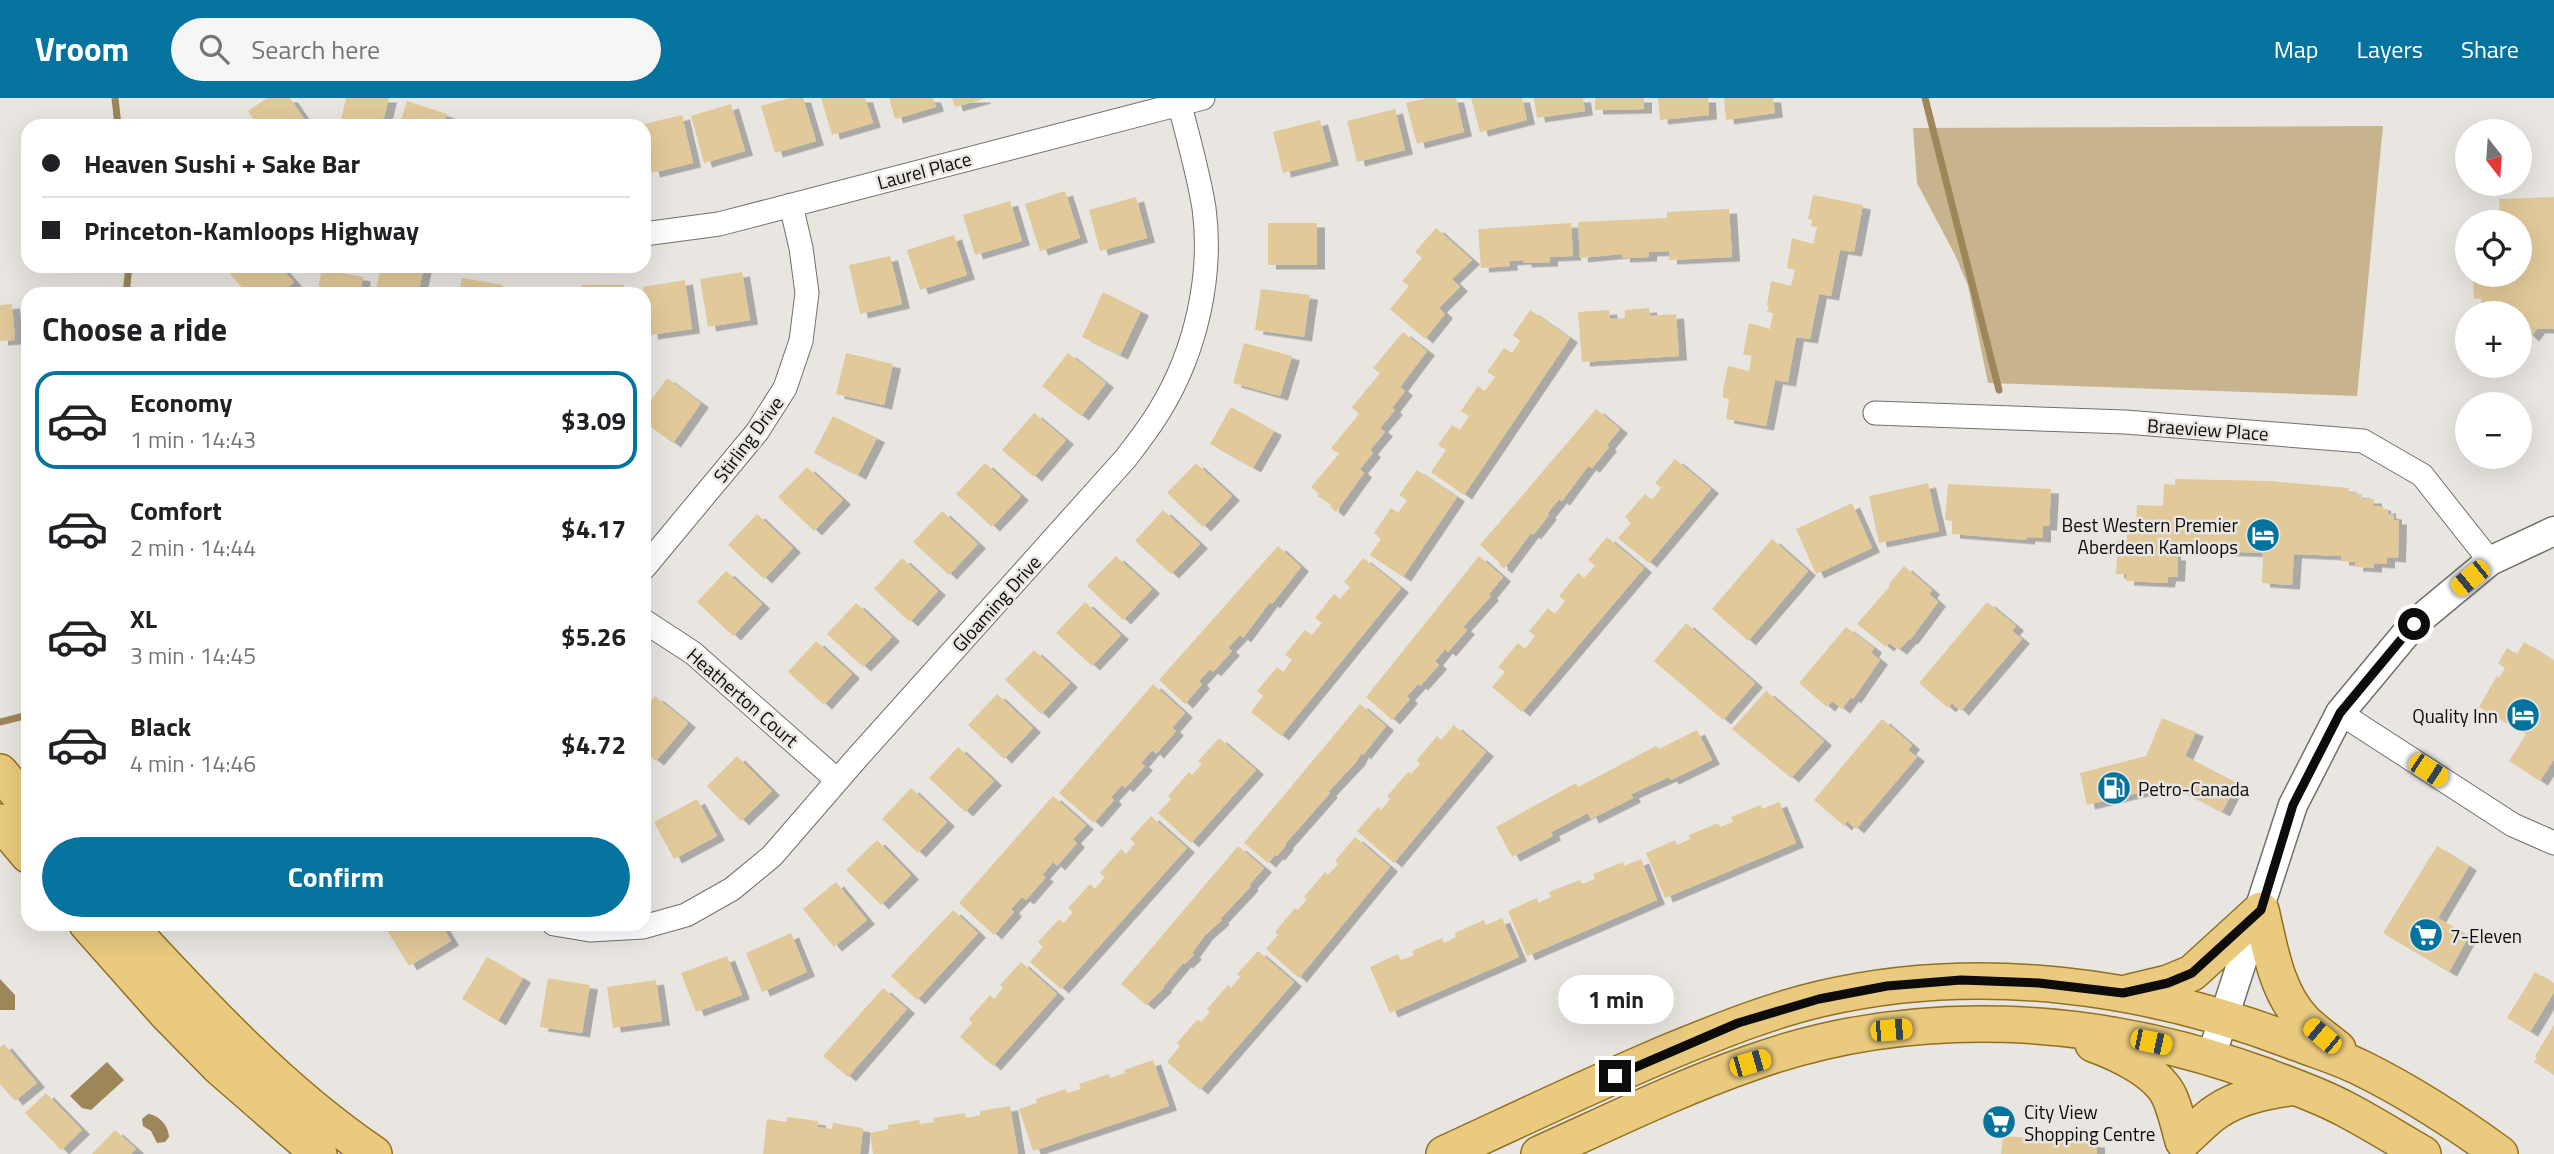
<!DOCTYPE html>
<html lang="en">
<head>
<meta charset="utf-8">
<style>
  :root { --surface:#fff; --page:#f6f6f6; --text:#202124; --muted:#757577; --line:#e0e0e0; --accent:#04749f }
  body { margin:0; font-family:"Titillium Web",sans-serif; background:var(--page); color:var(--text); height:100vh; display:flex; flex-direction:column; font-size:26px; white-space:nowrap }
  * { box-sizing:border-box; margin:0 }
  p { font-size:23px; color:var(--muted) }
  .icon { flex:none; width:38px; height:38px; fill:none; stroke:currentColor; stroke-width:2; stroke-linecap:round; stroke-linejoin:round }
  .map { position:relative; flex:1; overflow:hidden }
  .side { position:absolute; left:21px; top:189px; width:630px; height:644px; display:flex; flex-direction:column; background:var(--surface); border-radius:21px; box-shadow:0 7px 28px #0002 }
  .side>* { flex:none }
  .banner { position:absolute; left:21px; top:21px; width:630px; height:154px; border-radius:21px; box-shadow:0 7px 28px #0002; display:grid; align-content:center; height:154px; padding:0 21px; background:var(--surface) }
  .needle { width:46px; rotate:163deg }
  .controls { position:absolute; left:2455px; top:21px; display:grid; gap:14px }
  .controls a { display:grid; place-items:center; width:77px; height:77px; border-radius:50%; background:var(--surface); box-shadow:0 7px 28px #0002; font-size:35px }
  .end { position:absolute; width:32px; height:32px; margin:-16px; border:9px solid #0d0c0b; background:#fff; box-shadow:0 0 0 4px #fff }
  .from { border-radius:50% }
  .bubble { position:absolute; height:49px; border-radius:24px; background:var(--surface); box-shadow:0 7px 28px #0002; font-size:23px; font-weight:700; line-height:49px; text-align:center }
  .car { position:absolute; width:21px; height:42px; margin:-21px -10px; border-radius:9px; box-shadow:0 0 5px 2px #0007; background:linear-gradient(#f5c518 24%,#345 0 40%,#f5c518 0 76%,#345 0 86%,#f5c518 0) }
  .banner b { display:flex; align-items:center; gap:24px; height:66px; font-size:26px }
  .banner b+b { border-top:2px solid var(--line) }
  .banner i { width:18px; height:18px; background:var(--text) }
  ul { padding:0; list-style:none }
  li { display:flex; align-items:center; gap:21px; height:98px; margin:0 14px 10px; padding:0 7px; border:4px solid transparent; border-radius:21px }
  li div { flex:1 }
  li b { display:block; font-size:26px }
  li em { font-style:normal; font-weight:700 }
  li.selected { border-color:var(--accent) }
  li>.icon { width:63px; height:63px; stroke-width:1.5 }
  h2 { padding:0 21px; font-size:32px; line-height:84px }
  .action { display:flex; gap:14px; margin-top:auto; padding:14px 21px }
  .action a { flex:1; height:80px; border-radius:42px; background:var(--accent); color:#fff; font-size:28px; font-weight:700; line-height:80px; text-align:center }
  header { display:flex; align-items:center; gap:42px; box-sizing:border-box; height:98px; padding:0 35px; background:var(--accent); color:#fff }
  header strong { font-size:33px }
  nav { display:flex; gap:38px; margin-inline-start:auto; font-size:24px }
  .search { width:490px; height:63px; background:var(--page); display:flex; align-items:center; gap:18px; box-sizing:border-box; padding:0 24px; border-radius:38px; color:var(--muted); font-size:26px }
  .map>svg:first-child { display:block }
  .green { fill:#c7b38d }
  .water { fill:#9d8659 }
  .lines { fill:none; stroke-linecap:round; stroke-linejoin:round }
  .stream { stroke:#9d8659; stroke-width:7 }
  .building { fill:#e1c99a; filter:url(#shadow) }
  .minor-casing { stroke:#72706b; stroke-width:25 }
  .tertiary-casing { stroke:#72706b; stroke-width:31 }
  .primary-casing { stroke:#93701f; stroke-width:38 }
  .minor { stroke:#fff; stroke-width:23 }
  .tertiary { stroke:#fff; stroke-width:28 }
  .primary { stroke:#e9ca7f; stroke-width:35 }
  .route { stroke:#0d0c0b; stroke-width:9 }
  .labels { text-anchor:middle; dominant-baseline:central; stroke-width:5; stroke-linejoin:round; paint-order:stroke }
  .street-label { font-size:19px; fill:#0d0c0b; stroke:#e9e6e1 }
  .poi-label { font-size:19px; fill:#0d0c0b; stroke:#e9e6e1; text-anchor:start }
</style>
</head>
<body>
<header>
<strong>Vroom</strong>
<div class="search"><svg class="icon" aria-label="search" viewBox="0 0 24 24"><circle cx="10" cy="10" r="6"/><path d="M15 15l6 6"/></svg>Search here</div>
<nav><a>Map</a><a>Layers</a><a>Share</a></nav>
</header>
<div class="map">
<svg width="2554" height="1056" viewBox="0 0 2554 1056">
  <defs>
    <filter id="shadow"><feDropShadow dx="8" dy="4.5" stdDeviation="0" flood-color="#0004"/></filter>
  </defs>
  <rect width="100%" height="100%" fill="#e9e6e1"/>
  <path class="green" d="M2383 28 2357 298 1988 285 1968 188 1955 157 1917 85 1913 30Z"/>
  <path class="water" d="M0 881 15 897V912H0Z
    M107 964 124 982 91 1012 82 1010 70 998Z
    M148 1016C159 1017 169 1028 169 1039L165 1044 157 1045 151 1033 143 1028 142 1021Z"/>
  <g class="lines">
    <path class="stream" d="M115 0 118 28
      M1925 0 1999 292
      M126 196 129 168
      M0 624 28 617"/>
  </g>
  <path class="building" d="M267 0H290L309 28H258L248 13Z
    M346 0H389L382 28H366L341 22Z
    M789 0H803L816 43 775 55 761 8Z
    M821 0H865L873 25 832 37Z
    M889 0H933L936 9 895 21Z
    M952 0H983V1L955 9Z
    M1427 0H1456L1464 34 1417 46 1406 5Z
    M1471 0H1522L1527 22 1480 34Z
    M1534 0H1583L1585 13 1537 20Z
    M1595 0H1644V11L1595 12Z
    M1658 0H1708L1709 17 1660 22Z
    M1724 0H1773L1775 15 1726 22Z
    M407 3 447 16 443 28H399Z
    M731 6 745 53 704 65 691 18Z
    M1395 11 1405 52 1357 64 1347 23Z
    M682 17 693 65 652 75 644 41V26Z
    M1320 22 1331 63 1283 75 1273 34Z
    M1065 93 1080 140 1040 153 1025 106Z
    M1813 97 1863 107 1854 154 1840 152 1831 198 1819 196 1810 241 1796 239 1788 284 1775 282 1766 328 1726 321 1729 301 1723 300V292L1728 268 1749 273 1752 258 1743 256 1749 225 1770 231 1773 215 1767 214 1769 208 1767 207 1771 183 1791 188 1795 172 1787 170 1792 140 1813 146 1817 129 1811 128 1812 122 1808 121Z
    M1136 99 1147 140 1100 153 1089 112Z
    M2554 99V231H2537L2531 239 2524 232H2520V215H2490V209H2482L2481 200 2474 201 2473 177H2520V124H2486V120L2500 119 2499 101Z
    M1010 103 1022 143 975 157 963 117Z
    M1729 111 1732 159 1669 162V153L1649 154V159L1622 160V156L1580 160 1578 124 1667 120V114Z
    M1268 125H1317V167H1268Z
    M1571 125 1573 158 1550 159V164L1524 165 1523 162 1509 163 1510 168 1481 170 1478 131Z
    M1436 130 1472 162 1452 181 1460 189 1439 210 1445 216 1425 241 1390 211 1409 188 1402 183 1422 160 1415 154Z
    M954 137 967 177 920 192 907 152Z
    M890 158 902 206 860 216 849 167Z
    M239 168H280L294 184 281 196H248L230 176Z
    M381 168H424L418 196H375Z
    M322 171 363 179 360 196H317Z
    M742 174 750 222 708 229 700 181Z
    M462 180 503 187 502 196H459Z
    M685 182 692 231 650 237 643 189Z
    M582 187H624V196H582Z
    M1261 191 1310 197 1304 239 1255 232Z
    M1103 194 1141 213 1120 257 1082 239Z
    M12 206 15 242 0 243V207Z
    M1649 210 1650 218 1676 216 1679 258 1582 264 1578 214 1609 212 1610 221 1625 220V212Z
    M1530 212 1570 240 1464 397 1431 374 1446 352 1438 347 1452 327 1460 332 1469 318 1461 313 1478 288 1485 293 1495 279 1487 274 1504 250 1512 255 1520 243 1513 237Z
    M1403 234 1427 253 1400 289 1405 293 1392 310 1395 312 1380 330 1385 334 1370 352 1373 355 1360 371 1364 375 1336 414 1330 409 1332 407 1317 398 1319 396 1311 389 1339 356 1331 350 1359 316 1352 309 1380 275 1373 270Z
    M1244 245 1292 258 1280 298 1233 285Z
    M846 255 893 266 884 307 836 296Z
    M1068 255 1106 285 1081 318 1042 288Z
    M667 280 701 305 673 345 644 324V312Z
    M1231 309 1274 333 1253 370 1210 346Z
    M1596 311 1620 331 1607 347 1609 349 1592 370 1588 368 1562 403 1559 401 1547 416 1549 417 1533 437 1531 435 1504 471 1499 467 1500 465 1480 447Z
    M1034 315 1066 342 1034 379 1002 352Z
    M833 318 877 340 858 377 814 355Z
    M1675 361 1711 391 1649 465 1618 440 1631 425 1625 419 1645 396 1652 402 1661 390 1655 385Z
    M985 365 1021 398 992 429 956 396Z
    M1196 365 1232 398 1203 429 1167 395Z
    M807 369 843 402 814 433 778 399Z
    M1417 372 1457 399 1403 479 1370 457 1381 441 1374 435 1391 410 1398 415 1407 402 1399 397Z
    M2175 381 2269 383 2349 390 2348 395 2362 396V401H2374V408H2383V411H2388V416L2394 417V422H2399L2398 460 2387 459V466L2374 465V470L2355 469V464L2341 463V458L2294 456 2292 487 2262 485 2263 455 2173 451V458H2178L2177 479H2168L2167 485 2126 483V476H2116L2118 442 2127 443V432H2136L2137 407 2163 408 2164 386 2175 387Z
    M1928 385 1939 433 1879 445 1869 398Z
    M1948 386 2051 391 2049 428H2043V440L2027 439V442L1952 436V423L1945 422Z
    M1852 405 1872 450 1816 476 1796 431Z
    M1163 412 1200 446 1171 476 1135 443Z
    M942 413 978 446 949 477 913 444Z
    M757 416 793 450 764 481 728 447Z
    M1607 439 1644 470 1522 614 1492 589 1505 574 1498 569 1518 545 1525 551 1535 538 1529 533 1548 510 1555 516 1565 503 1559 498 1578 475 1584 480 1595 468 1588 462Z
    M1772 441 1808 473 1748 543 1712 511Z
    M1278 448 1301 469 1272 506 1270 504 1243 540 1240 537 1228 550 1232 553 1213 574 1210 571 1199 583 1202 586 1185 606 1159 582Z
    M1116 458 1152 491 1123 522 1087 488Z
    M1479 458 1503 479 1489 496 1491 498 1463 529 1467 532 1448 554 1445 551 1435 563 1439 567 1420 588 1418 586 1407 598 1410 601 1392 622 1366 599Z
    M902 460 938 493 910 524 874 491Z
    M1363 460 1401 490 1281 638 1251 614 1263 598 1257 593 1277 569 1283 574 1292 562 1285 557 1305 532 1312 537 1322 525 1315 520 1334 496 1340 501 1350 489 1344 484Z
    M1904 468 1932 492 1929 496 1938 504 1910 542 1909 541 1899 552 1889 545 1886 549 1857 526 1890 488 1889 486Z
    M726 473 762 506 733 538 697 504Z
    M1085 504 1121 537 1092 568 1056 535Z
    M1987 504 2016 528 2012 533 2022 541 1961 613 1952 605 1948 610 1919 585Z
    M856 505 892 539 863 569 827 536Z
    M1686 525 1755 585 1723 622 1654 563Z
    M1846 529 1874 550 1871 555 1880 562 1853 601 1851 599 1842 611 1832 603 1827 609 1799 585Z
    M816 543 852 576 824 607 788 574Z
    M2524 544 2554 563V661L2540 683 2509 663 2526 636 2479 609 2497 578 2499 580 2505 570 2498 565 2507 550 2517 556Z
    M1034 552 1070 585 1041 616 1005 582Z
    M1153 586 1185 615 1172 630 1176 633 1156 656 1152 652 1141 665 1145 668 1125 690 1122 687 1111 699 1114 702 1094 725 1059 695Z
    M1766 593 1824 643 1791 680 1732 631Z
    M997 596 1033 630 1004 661 968 627Z
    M655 598 688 625 656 663 644 653V612Z
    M1360 606 1386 628 1363 657 1361 655 1357 663 1328 694 1330 695 1285 746 1286 747 1277 758 1275 757 1268 765 1244 745Z
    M2162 620 2196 634 2185 658 2237 685 2222 714 2170 687 2087 707 2080 675 2146 658Z
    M1882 621 1912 647 1908 652 1917 659 1856 731 1847 723 1844 728 1814 702Z
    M1454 627 1486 654 1394 765 1357 733 1378 709 1381 712 1390 701 1387 698 1408 674 1411 676 1420 666 1417 662 1437 638 1441 642Z
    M1697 632 1712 662 1671 682 1669 679 1631 696 1633 700 1591 721 1588 715 1551 734 1553 738 1512 759 1496 729 1576 685 1578 689 1656 648 1659 651Z
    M1219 640 1256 672 1191 745 1158 715 1171 701 1168 698 1189 674 1192 677 1202 666 1198 663Z
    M958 649 994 683 965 714 929 680Z
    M737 658 772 693 741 723 707 688Z
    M911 690 947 724 918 755 882 721Z
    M1053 698 1086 727 1073 741 1077 745 1057 768 1053 764 1042 777 1046 779 1026 802 1022 799 1011 811 1014 814 994 837 959 805Z
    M697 701 717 738 674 761 654 724Z
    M1779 704 1796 745 1665 800 1646 755 1675 742 1677 747 1690 741 1689 737 1718 725 1720 729 1733 724 1731 719 1761 707 1762 711Z
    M1151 718 1187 750 1061 891 1030 864 1043 849 1038 844 1059 821 1064 825 1073 814 1068 810 1090 786 1095 791 1105 779 1100 775 1121 751 1126 756 1135 745 1130 741Z
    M1355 739 1390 769 1299 880 1266 851 1278 837 1275 834 1295 810 1298 812 1307 801 1304 799 1325 774 1328 777 1338 766 1335 763Z
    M877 742 911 777 881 807 846 772Z
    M1238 748 1264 770 1249 787 1251 788 1220 821 1222 822 1205 837 1192 855 1194 857 1185 866 1183 865 1163 889 1164 890 1146 907 1121 886Z
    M2437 748 2469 768 2438 820 2469 838 2449 874 2383 835Z
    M1641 761 1657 802 1527 858 1508 813 1537 800 1538 805 1551 799 1549 794 1580 782 1582 786 1595 781 1593 776 1623 764 1624 768Z
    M836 784 867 822 834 849 803 811Z
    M953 812 978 835 917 902 891 878Z
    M1502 820 1519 859 1390 915 1370 869 1398 856 1401 863 1414 857 1412 853 1442 840 1444 845 1456 839 1455 835 1484 822 1486 827Z
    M397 826H441L451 843 409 868 387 832Z
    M791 835 807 874 762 894 746 855Z
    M1258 853 1294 884 1200 992 1167 964 1180 948 1177 945 1197 922 1201 924 1210 914 1207 911 1228 887 1231 890 1240 879 1237 876Z
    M727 858 742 897 696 914 681 875Z
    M487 859 523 880 498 923 462 901Z
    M1021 864 1057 896 993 968 960 939 972 925 969 921 990 897 994 901 1003 890 1000 887Z
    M2535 874 2554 886V894L2530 934 2507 920Z
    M548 880 590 887 582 935 540 929Z
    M656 882 662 923 613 930 607 889Z
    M883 890 907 911 848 979 823 958Z
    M2554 927V977L2534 964 2537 960 2535 958Z
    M4 946 37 985 15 1003 0 986V949Z
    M1153 962 1169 1008 1033 1053 1019 1011 1037 1005 1036 1001 1066 991 1067 995 1081 991 1079 986 1109 976 1110 980 1125 975 1124 972Z
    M46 995 82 1032 61 1052 25 1015Z
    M1010 1008 1018 1056H873L870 1035 889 1031 888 1027 919 1022 920 1026 934 1024 933 1020 965 1015 966 1020 980 1017V1013Z
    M787 1019 818 1023 817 1029 832 1031 833 1025 863 1030 860 1056H763L767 1021 787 1024Z
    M115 1032 136 1051 131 1056H92Z
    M2003 1038 2097 1045V1056H2001Z"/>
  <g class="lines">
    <g class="minor-casing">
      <path id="minor" d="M644 136 719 126 1203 0
        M1875 315 2125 324 2363 343 2422 377 2490 463
        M644 470 757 334 785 290 801 243 807 195 801 150 791 107
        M644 523 693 555 837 682
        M2340 615 2513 727 2554 745
        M554 826 590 832 643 829 686 817 732 791 772 758 856 661 1126 360C1138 344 1150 329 1160 312 1196 253 1213 178 1204 110 1198 73 1187 36 1178 0"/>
    </g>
    <g class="tertiary-casing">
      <path id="tertiary" d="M2211 959 2293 707 2340 615 2414 526 2490 463 2554 433"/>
    </g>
    <g class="primary-casing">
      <path id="primary" d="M0 674 28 708
        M0 724 28 757
        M87 826 166 915 219 969 319 1056
        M127 826C203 908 281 993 374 1056
        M2130 894 2168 885 2192 875 2261 812C2270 850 2276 894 2304 923 2314 933 2327 942 2338 951
        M2093 946C2118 955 2159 974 2170 1000 2176 1014 2179 1029 2183 1043 2194 1034 2204 1022 2216 1014 2239 998 2269 993 2295 989
        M1444 1056C1520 1021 1595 985 1671 953 1720 933 1769 913 1820 901 1979 864 2147 887 2297 945 2318 953 2341 960 2361 970 2410 994 2456 1024 2500 1056
        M1539 1056C1608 1025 1677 991 1748 966 1912 906 2095 917 2257 975 2287 986 2317 996 2345 1011 2372 1025 2397 1041 2423 1056"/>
    </g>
    <use href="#minor" class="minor"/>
    <use href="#tertiary" class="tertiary"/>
    <use href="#primary" class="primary"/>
  </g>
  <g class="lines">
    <path class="route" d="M1615 978 1738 925 1819 901 1887 888 1961 882 2039 885 2123 895 2168 885 2192 875 2261 812 2293 707 2340 615 2414 526"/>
  </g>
  <defs>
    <g id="hotel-disc" transform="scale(1.75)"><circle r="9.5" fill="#04749f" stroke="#e9e6e1"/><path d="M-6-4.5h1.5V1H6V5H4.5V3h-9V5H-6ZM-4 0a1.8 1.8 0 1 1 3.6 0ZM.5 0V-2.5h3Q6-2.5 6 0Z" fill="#fff"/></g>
    <g id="fuel-disc" transform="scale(1.75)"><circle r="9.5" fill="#04749f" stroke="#e9e6e1"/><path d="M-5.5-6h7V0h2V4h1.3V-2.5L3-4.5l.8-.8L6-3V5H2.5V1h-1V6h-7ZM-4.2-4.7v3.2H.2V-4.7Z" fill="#fff"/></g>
    <g id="supermarket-disc" transform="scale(1.75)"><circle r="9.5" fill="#04749f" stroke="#e9e6e1"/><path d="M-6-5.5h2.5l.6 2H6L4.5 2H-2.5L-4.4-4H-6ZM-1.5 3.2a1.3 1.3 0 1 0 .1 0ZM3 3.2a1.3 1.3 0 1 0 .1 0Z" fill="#fff"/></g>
  </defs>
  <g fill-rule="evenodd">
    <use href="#hotel-disc" x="2263" y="437"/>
    <use href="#hotel-disc" x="2523" y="617"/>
    <use href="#fuel-disc" x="2114" y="690"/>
    <use href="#supermarket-disc" x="2426" y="837"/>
    <use href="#supermarket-disc" x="1999" y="1024"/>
  </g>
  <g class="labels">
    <g class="street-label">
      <text transform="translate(924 72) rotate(-15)">Laurel Place</text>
      <text transform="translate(2208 331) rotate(4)">Braeview Place</text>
      <text transform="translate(748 341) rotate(-53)">Stirling Drive</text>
      <text transform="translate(996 505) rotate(-48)">Gloaming Drive</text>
      <text transform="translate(743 599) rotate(41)">Heatherton Court</text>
    </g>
    <g class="poi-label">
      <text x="2238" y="426" text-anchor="end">Best Western Premier<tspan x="2238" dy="22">Aberdeen Kamloops</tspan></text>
      <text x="2498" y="617" text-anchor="end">Quality Inn</text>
      <text x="2138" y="690">Petro-Canada</text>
      <text x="2450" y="837">7-Eleven</text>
      <text x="2024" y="1013">City View<tspan x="2024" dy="22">Shopping Centre</tspan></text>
    </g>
  </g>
</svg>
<div class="controls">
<a><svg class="needle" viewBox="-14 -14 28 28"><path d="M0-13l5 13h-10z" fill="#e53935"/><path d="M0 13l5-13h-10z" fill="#757577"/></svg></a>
<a><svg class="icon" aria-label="locate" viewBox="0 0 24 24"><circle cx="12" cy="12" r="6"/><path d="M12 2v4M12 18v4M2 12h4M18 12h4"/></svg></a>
<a>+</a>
<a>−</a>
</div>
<i class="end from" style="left:2414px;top:526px"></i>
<i class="end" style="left:1615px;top:978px"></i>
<div class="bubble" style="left:1558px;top:877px;width:116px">1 min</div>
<i class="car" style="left:2470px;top:480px;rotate:231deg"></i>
<i class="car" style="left:2428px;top:672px;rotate:123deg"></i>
<i class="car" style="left:1891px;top:932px;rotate:85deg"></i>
<i class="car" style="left:2322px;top:938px;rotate:310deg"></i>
<i class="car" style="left:2151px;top:944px;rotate:102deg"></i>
<i class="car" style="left:1750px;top:965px;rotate:74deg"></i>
<div class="banner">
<b><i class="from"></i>Heaven Sushi + Sake Bar</b>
<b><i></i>Princeton-Kamloops Highway</b>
</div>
<section class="side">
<h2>Choose a ride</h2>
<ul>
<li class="selected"><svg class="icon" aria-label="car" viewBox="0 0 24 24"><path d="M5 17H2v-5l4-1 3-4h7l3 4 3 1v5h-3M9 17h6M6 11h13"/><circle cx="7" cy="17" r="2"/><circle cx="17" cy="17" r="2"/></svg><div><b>Economy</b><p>1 min · 14:43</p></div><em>$3.09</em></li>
<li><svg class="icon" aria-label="car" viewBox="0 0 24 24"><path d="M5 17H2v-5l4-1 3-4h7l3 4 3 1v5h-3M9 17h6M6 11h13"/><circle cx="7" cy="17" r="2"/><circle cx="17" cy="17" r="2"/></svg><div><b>Comfort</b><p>2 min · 14:44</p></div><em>$4.17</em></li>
<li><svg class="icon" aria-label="car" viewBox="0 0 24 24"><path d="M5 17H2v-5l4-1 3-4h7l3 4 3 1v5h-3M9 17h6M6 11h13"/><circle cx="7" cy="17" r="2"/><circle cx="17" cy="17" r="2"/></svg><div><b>XL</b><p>3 min · 14:45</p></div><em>$5.26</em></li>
<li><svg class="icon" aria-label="car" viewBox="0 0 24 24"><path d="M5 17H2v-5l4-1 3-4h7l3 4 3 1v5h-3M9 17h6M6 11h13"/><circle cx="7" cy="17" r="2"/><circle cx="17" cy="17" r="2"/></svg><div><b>Black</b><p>4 min · 14:46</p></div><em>$4.72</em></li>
</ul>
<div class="action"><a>Confirm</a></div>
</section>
</div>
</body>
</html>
